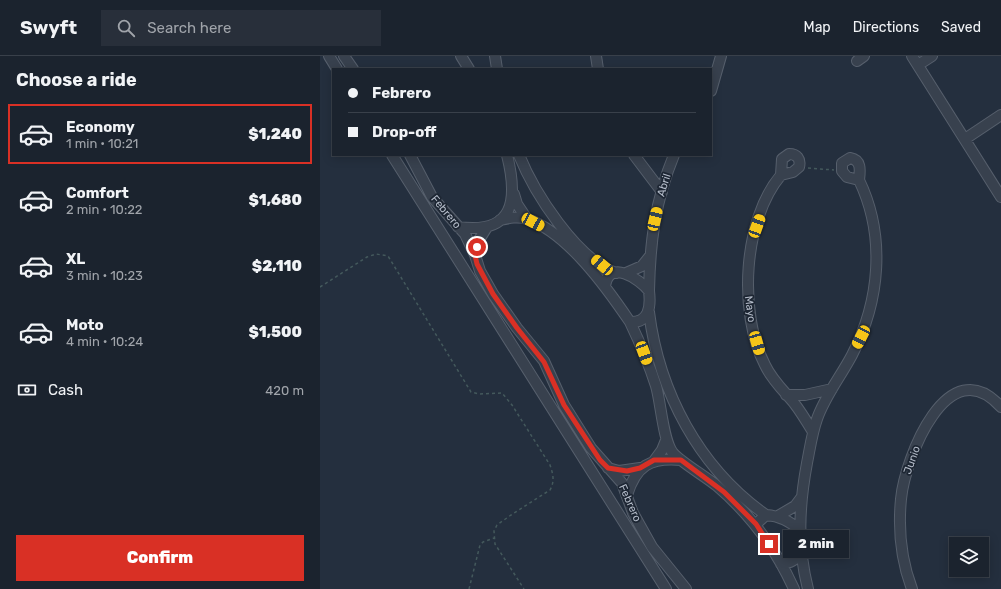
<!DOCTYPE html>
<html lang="en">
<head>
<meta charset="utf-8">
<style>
  :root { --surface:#1b232e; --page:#282f3a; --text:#f1f3f6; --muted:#a0a4aa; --line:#39404a; --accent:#d93025 }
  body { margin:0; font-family:Rubik,sans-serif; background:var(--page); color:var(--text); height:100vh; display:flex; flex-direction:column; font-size:15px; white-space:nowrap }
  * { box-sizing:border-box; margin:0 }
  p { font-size:13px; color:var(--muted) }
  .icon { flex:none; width:22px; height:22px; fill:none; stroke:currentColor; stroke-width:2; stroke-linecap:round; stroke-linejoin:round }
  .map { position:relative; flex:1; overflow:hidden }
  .panel { display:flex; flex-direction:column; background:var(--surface); width:320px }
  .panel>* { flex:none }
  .hud { position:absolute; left:12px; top:12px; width:380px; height:88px; border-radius:0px; box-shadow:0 2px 10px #0003,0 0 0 1px var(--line); display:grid; align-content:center; height:88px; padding:0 16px; background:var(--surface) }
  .tools { position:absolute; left:629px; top:481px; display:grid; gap:8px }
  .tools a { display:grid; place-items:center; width:40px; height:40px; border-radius:0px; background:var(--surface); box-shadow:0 2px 10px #0003,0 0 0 1px var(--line); font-size:20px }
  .end { position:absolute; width:18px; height:18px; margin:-9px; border:5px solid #d93025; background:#fff; box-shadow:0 0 0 2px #fff }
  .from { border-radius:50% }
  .bubble { position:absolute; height:28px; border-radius:0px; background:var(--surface); box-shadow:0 2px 10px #0003,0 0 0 1px var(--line); font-size:13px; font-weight:800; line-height:28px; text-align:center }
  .car { position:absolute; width:12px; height:24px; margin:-12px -6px; border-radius:5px; box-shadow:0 0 3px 1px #0007; background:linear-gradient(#f5c518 24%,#345 0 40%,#f5c518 0 76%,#345 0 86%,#f5c518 0) }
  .hud b { display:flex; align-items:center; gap:14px; height:38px; font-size:15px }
  .hud b+b { border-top:1px solid var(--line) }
  .hud i { width:10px; height:10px; background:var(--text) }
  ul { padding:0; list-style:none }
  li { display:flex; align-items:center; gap:12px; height:60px; margin:0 8px 6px; padding:0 8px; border:2px solid transparent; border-radius:0px }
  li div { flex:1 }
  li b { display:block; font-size:15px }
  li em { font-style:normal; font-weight:800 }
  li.selected { border-color:var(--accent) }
  li>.icon { width:36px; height:36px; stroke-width:1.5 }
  h2 { padding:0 16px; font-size:18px; line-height:48px }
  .pay { display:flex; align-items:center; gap:10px; height:44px; padding:0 16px; font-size:15px }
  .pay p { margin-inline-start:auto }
  .cta { display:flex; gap:8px; margin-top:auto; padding:8px 16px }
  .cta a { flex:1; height:46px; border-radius:0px; background:var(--accent); color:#fff; font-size:16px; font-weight:800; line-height:46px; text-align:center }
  header { display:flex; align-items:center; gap:24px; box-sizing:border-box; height:56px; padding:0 20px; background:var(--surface); border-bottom:1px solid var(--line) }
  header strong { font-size:19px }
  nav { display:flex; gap:22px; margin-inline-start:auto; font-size:14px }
  .search { width:280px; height:36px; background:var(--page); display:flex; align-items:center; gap:10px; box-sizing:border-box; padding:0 14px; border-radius:0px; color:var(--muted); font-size:15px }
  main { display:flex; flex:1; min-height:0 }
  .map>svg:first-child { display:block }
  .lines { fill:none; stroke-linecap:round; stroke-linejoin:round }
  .minor-casing { stroke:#565f6c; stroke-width:12 }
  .path { stroke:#44595c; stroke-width:1.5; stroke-dasharray:3 3; stroke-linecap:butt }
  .minor { stroke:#38414e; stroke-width:10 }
  .route { stroke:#d93025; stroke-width:5 }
  .labels { text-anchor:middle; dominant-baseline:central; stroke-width:3.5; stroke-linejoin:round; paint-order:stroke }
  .street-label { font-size:11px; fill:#b4bcc9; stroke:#1d2633 }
</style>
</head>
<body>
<header>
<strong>Swyft</strong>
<div class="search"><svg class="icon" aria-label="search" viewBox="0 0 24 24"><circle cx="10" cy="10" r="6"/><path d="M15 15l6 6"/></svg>Search here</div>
<nav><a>Map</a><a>Directions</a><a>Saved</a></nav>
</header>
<main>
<section class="panel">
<h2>Choose a ride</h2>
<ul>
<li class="selected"><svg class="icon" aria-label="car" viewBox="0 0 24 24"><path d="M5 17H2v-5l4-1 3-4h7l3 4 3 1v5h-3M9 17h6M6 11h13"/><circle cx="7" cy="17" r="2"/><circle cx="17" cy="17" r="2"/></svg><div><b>Economy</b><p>1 min · 10:21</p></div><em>$1,240</em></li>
<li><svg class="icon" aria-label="car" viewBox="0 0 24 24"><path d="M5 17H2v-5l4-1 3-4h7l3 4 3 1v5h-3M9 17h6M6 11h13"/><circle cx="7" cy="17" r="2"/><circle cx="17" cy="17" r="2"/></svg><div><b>Comfort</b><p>2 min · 10:22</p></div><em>$1,680</em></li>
<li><svg class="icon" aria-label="car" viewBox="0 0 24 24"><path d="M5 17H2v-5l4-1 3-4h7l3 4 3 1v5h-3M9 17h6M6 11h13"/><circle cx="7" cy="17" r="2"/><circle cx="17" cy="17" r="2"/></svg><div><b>XL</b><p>3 min · 10:23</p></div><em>$2,110</em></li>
<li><svg class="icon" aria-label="car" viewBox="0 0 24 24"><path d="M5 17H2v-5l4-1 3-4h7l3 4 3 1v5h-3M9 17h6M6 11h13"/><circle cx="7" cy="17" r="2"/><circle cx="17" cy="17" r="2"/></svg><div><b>Moto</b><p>4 min · 10:24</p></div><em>$1,500</em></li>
</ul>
<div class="pay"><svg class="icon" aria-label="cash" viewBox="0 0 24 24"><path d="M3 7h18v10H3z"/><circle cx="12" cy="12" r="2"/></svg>Cash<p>420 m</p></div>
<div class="cta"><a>Confirm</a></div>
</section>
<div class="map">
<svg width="681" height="533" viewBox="0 0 681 533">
  <rect width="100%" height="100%" fill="#242f3e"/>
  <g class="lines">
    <g class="minor-casing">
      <path id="minor" d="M9 0 17 13
        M24 0 33 13
        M141 0 149 13
        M175 0 177 13
        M276 0 278 13
        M592 0 681 141
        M537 5 544 0
        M598 9 612 0
        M391 35 401 0
        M645 83 681 59
        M469 98C477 98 481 103 479 111L473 116 461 119 462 103Z
        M72 99 346 533
        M90 99 112 141 145 178 155 199 160 215 173 238 197 272 224 305 244 349 271 392 302 427 313 457 332 491 366 533
        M199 99C214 136 256 203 296 217
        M314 99 342 136
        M530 102C542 104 540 115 539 124L527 121 522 115V107Z
        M461 119C423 164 418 257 445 309 452 324 464 335 474 347 481 356 487 366 493 376
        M194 138 197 148 207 163
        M180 164C189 162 198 160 207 163 247 176 287 232 310 266 329 267 331 251 329 235 320 223 288 202 285 231
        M138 171C195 179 198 143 187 99
        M155 199 159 184 167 171
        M306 217 322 210 330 200
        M329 235C330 186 335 145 354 99
        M329 256C339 336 379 412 446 459L436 468
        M310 266C320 287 329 308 336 330 341 347 343 385 353 397 362 407 385 420 397 430 430 458 456 493 474 533
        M466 339H485L512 333
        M334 405 342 394 346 384
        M288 412 299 415 320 412
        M307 439C316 410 330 401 361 404
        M446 459C460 460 469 465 480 474
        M458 460 475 450 481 442
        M461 508C471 507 475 504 481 497
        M488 533C477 490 479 450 487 407 490 392 492 377 497 363 505 340 521 320 532 299 560 245 566 180 539 124
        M592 533C581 504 578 474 581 443 585 402 628 292 681 351"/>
    </g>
    <path class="path" d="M488 112 514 114
      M0 231 47 201 56 198 68 200 151 336 159 338 182 337 192 349 230 409C233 418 235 425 230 434L191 459 177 469 174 475 175 488 204 533
      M149 533 160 489 163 486 174 482"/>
    <use href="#minor" class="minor"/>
  </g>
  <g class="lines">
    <path class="route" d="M157 191 155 199 157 208 173 238 197 272 224 306 244 349 280 404 288 412 307 415 320 412 334 404H361L404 436 436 468 449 488"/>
  </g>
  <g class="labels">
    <g class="street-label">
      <text transform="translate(344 129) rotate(-73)">Abril</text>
      <text transform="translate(126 156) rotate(50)">Febrero</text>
      <text transform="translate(430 253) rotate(82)">Mayo</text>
      <text transform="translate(592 404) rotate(-70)">Junio</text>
      <text transform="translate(310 447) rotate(66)">Febrero</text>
    </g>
  </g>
</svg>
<div class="tools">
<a><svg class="icon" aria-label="layers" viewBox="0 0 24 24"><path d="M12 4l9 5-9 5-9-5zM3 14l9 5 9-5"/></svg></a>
</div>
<i class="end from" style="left:157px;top:191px"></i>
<i class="end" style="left:449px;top:488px"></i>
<div class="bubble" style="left:463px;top:474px;width:66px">2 min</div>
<i class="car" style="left:335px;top:163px;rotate:13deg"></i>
<i class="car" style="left:213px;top:166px;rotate:118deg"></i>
<i class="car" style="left:437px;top:170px;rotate:20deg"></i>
<i class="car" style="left:282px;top:209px;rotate:310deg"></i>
<i class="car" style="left:541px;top:281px;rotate:207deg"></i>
<i class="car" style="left:437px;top:287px;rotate:164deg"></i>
<i class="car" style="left:324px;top:297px;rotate:160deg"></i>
<div class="hud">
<b><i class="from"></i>Febrero</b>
<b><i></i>Drop-off</b>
</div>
</div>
</main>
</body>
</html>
